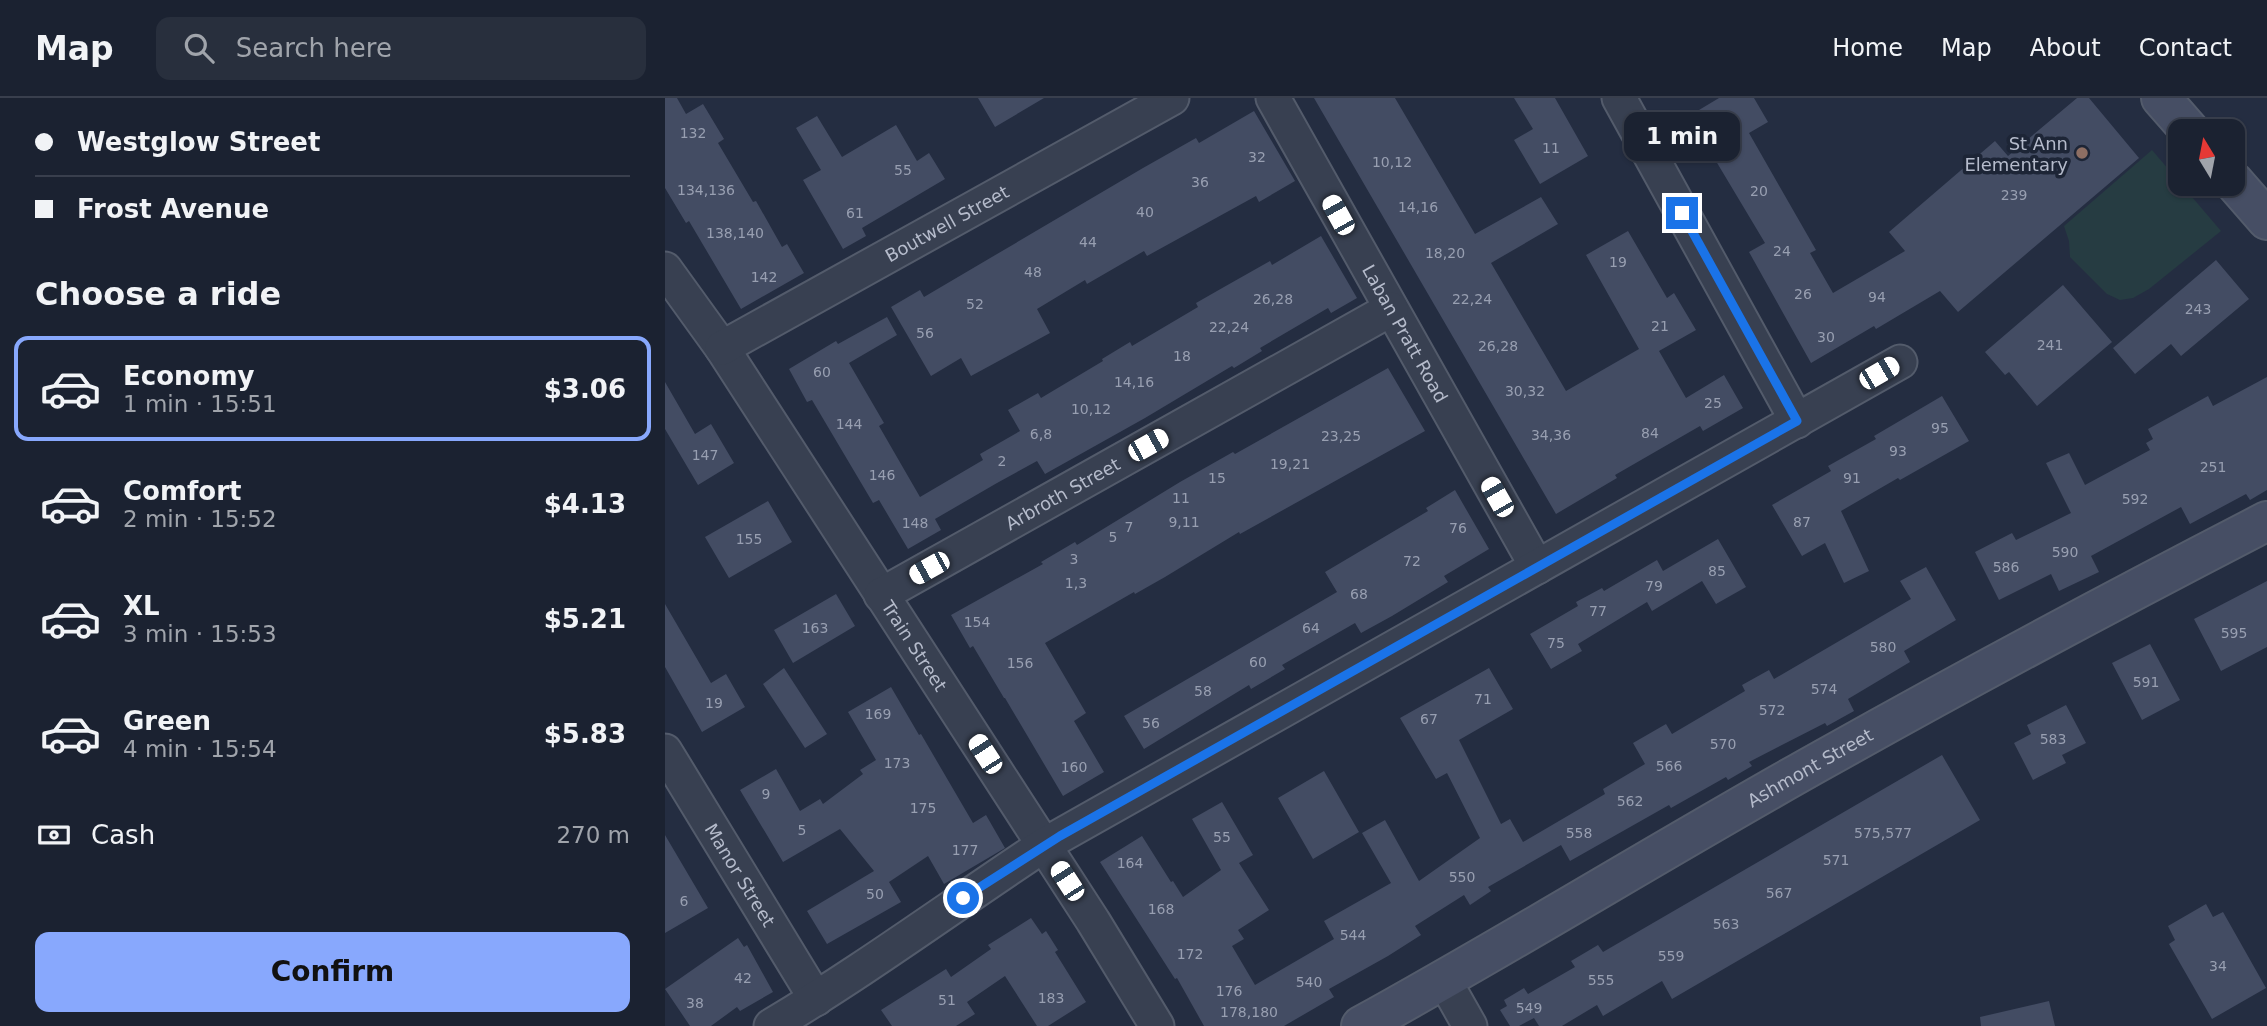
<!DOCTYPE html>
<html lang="en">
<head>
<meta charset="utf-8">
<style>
  :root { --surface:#1b2231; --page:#282f3d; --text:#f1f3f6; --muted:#a0a4ab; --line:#393f4d; --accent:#88a8fd }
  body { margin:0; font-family:"DejaVu Sans",sans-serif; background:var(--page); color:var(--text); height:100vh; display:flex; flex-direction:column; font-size:26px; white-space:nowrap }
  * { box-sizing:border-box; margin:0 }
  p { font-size:23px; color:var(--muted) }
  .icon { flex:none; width:38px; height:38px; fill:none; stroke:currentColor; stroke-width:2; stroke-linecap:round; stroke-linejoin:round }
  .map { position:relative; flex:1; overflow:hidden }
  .details { display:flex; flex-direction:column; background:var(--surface); width:665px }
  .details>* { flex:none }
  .hud { display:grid; align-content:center; height:154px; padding:0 35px; background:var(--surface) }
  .needle { width:46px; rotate:350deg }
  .controls { position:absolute; left:1503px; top:21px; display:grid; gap:14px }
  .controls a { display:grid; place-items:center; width:77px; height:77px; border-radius:14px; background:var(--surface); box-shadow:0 2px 5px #0004,0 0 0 2px var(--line); font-size:35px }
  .end { position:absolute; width:32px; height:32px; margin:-16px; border:9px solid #1a73e8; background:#fff; box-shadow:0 0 0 4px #fff }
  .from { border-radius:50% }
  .bubble { position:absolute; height:49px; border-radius:14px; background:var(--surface); box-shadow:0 2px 5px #0004,0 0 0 2px var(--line); font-size:23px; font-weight:800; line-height:49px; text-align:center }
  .car { position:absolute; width:21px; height:42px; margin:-21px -10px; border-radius:9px; box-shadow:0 0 5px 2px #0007; background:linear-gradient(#fff 24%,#345 0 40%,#fff 0 76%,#345 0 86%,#fff 0) }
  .hud b { display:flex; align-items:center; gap:24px; height:66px; font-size:26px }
  .hud b+b { border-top:2px solid var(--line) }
  .hud i { width:18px; height:18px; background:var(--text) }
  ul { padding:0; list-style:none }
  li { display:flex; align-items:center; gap:21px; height:105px; margin:0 14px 10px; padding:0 21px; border:4px solid transparent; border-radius:14px }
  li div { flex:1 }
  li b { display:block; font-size:26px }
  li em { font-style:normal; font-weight:800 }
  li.on { border-color:var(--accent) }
  li>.icon { width:63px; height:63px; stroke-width:1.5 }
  h2 { padding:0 35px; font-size:32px; line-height:84px }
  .pay { display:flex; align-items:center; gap:18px; height:77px; padding:0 35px; font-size:26px }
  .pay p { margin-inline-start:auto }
  .action { display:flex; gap:14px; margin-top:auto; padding:14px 35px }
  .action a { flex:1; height:80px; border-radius:14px; background:var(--accent); color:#111; font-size:28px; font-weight:800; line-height:80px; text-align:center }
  header { display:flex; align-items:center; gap:42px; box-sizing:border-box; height:98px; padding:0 35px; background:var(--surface); border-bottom:2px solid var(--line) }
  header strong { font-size:33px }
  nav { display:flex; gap:38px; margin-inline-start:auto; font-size:24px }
  .search { width:490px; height:63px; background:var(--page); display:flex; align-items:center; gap:18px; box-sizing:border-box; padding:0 24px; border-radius:14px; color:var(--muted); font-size:26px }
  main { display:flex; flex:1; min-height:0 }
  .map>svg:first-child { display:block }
  .green { fill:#263c42 }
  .building { fill:#434c63 }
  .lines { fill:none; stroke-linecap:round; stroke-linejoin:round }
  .minor-casing { stroke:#535b6b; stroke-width:37 }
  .secondary-casing { stroke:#535b6b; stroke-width:42 }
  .minor { stroke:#384051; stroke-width:33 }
  .secondary { stroke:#464e64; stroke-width:38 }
  .route { stroke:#1a73e8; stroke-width:9 }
  .education-dot { fill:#8d6e63; stroke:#1d2536; stroke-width:2.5 }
  .labels { text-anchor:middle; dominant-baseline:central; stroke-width:7; stroke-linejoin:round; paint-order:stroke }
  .number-label { font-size:14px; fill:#989fb1 }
  .poi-label { font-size:18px; fill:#b5bbcb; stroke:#1d2536; text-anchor:end }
  .street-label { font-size:18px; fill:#b5bbcb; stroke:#1d2536 }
</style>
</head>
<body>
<header>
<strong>Map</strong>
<div class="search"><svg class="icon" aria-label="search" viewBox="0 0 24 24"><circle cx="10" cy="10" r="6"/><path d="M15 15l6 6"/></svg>Search here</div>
<nav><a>Home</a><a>Map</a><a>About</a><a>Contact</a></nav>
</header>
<main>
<section class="details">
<div class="hud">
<b><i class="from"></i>Westglow Street</b>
<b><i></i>Frost Avenue</b>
</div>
<h2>Choose a ride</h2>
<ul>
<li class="on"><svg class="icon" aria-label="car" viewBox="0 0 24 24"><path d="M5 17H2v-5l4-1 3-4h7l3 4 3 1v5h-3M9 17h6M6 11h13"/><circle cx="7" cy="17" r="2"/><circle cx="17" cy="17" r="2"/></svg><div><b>Economy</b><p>1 min · 15:51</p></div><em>$3.06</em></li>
<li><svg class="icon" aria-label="car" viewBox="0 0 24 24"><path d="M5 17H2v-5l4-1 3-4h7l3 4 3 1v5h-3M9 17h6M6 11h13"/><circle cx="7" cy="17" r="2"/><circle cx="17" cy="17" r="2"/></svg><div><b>Comfort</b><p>2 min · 15:52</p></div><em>$4.13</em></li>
<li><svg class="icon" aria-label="car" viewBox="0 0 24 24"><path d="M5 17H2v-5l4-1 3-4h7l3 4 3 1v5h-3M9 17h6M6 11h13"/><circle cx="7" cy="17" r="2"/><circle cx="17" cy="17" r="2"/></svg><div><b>XL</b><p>3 min · 15:53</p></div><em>$5.21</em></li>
<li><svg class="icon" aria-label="car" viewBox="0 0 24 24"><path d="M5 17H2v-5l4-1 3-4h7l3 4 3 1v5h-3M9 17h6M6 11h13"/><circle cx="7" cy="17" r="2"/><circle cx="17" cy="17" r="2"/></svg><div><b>Green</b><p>4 min · 15:54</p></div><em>$5.83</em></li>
</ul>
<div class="pay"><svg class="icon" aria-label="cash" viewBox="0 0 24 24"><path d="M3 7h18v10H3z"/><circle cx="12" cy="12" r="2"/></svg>Cash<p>270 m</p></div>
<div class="action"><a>Confirm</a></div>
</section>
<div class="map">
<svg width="1602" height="928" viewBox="0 0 1602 928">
  <rect width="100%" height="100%" fill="#242d41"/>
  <path class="green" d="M1487 52 1556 133 1484 191 1468 200 1455 202 1442 196 1405 159 1404 143 1399 128Z"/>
  <path class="building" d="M0 0H12L21 16 38 6 59 41 53 45 88 104 91 103 117 149 122 146 139 175 76 211 24 123 21 125 0 90Z
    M313 0H379L330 29Z
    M649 0H730L810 136 876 99 893 126 826 165 901 293 974 251 921 157 963 133 1002 200 1009 195 1031 232 994 253 1021 300 1059 277 1078 310 1038 333 1035 328 950 377 952 380 891 416Z
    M849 0H890L923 58 875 86 849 42 868 31Z
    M1054 0H1089L1103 24 1084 35 1151 152 1145 155 1168 195 1240 153 1224 134 1330 43 1343 58 1412 0H1424L1474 60 1293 214 1275 193 1211 231 1209 228 1146 265 1084 154 1100 145 1024 18Z
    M589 13 630 83 594 104 591 98 482 158 479 153 422 186 420 182 372 211 385 235 306 278 296 260 266 278 226 209 255 192 259 199 478 70 531 40 534 45Z
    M152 18 177 59 231 27 252 63 264 55 280 81 197 130 201 138 178 151 138 82 156 72 131 30Z
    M656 138 692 200 666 215 663 210 595 250 597 253 569 270 567 268 480 320 380 376 372 363 332 385 270 421 276 432 243 451 214 402 208 405 147 302 142 304 124 271 171 243 173 246 222 219 232 237 184 265 219 325 214 328 255 399 318 362 315 356 355 333 343 312 373 295 376 300 438 263 437 261 465 244 467 248 533 209 531 205 559 189 605 163 607 167Z
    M1551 162 1584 201 1516 258 1506 246 1470 276 1448 250Z
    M1398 187 1447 244 1372 308 1344 274 1340 277 1320 254Z
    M723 270 760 333 575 436 574 434 500 479 470 496 469 494 380 545 421 615 409 623 439 674 398 698 340 600H339L308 548 305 550 286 517 378 466 376 464 410 444 412 447 515 384 568 354 570 356Z
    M1602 279V392L1585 402 1581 396 1525 426 1516 409 1426 458 1434 474 1394 493 1386 476 1334 502 1310 454 1347 435 1351 442 1406 415 1381 365 1404 355 1420 387 1485 352 1481 345 1488 341 1483 331 1543 298 1548 308Z
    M0 284 30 336 46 326 69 365 33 387 0 331Z
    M1277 298 1304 343 1235 382 1233 380 1176 413 1204 473 1179 485 1160 445 1137 458 1107 407 1166 373 1163 368 1211 341 1209 338Z
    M790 392 824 451 779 478 783 484 727 518 696 535 690 525 617 567 620 571 586 591 584 587 479 651 459 618 672 494 660 474 763 413 761 410Z
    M103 403 127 444 64 480 40 439Z
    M1053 441 1081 489 1051 506 1037 483 987 513 982 504 913 546 917 553 886 571 865 536 913 508 911 504 937 490 939 493 992 462 998 473Z
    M1261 469 1291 522 1239 553 1245 564 1183 601 1189 613 1162 628 1160 625 1084 664 1087 668 1063 682 1061 679 1006 710 1004 707 905 763 896 747 823 789 826 793 805 807 799 797 750 828 756 837 723 858 664 891 669 899 619 928H539L512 880 510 881 435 764 477 738 506 784 508 783 518 799 556 772 527 721 557 704 588 757 574 765 604 812 573 832 579 841 567 848 590 887 669 841 659 823 726 785 697 735 720 722 754 783 815 740 782 675 771 681 735 620 824 570 848 611 794 642 836 726 845 721 858 744 940 696 938 691 980 666 968 645 1001 626 1007 636 1080 593 1077 587 1104 572 1109 581 1246 501 1235 483Z
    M1602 483V549L1556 573 1529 521Z
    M171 496 190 528 128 565 109 532Z
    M0 506 46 585 61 576 80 609 37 634 0 569Z
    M1485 546 1515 602 1477 622 1447 565Z
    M119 570 162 636 140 650 98 586Z
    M226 589 254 637 256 636 308 725 321 717 340 750 279 786 263 758 224 784 236 804 162 846 142 813 209 773 175 731 118 764 75 692 111 671 135 713 155 701 158 706 198 676 195 672 211 662 183 614Z
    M1401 607 1421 645 1397 657 1401 665 1368 682 1349 645 1366 636 1362 627Z
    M1277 657 1315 722 1007 901 997 883 938 918 932 907 897 928H874L869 920 854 928H845L835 912 842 908 839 902 859 890 863 896 910 869 906 863 933 847 938 854Z
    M659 673 694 734 648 761 613 700Z
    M0 737 43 810 0 835Z
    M1541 806 1548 819 1558 814 1601 890 1547 921 1504 846 1510 842 1503 828Z
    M366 820 377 836 381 833 393 852 390 854 421 904 383 928H372L340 878 302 904 310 916 291 928H227L216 912 281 871 286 879 326 851 323 847Z
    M73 840 79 849 82 847 108 894 75 913 72 909 46 928H25L0 891Z
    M1384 903 1390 928H1316L1315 919Z"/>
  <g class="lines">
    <g class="minor-casing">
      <g id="minor">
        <path id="s1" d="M608 0 872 469"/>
        <path d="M954 0 1132 323"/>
        <path id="s2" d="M0 171 57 250 428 823 492 928"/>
        <path id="s3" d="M57 250 507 0"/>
        <path id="s4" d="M216 497 726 211"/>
        <path id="s5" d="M0 653 151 901"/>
        <path d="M779 882 805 928"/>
        <path d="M106 928C200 872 288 807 379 747L1235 264"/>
      </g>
    </g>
    <g class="secondary-casing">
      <g id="secondary">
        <path d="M1496 0 1525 33"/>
        <path d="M1568 83 1602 122"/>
        <path id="s6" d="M696 928C852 842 1003 748 1159 661 1305 579 1453 500 1602 423"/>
      </g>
    </g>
    <use href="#minor" class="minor"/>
    <use href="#secondary" class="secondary"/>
  </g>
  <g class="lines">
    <path class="route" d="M298 800 395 738 1132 323 1017 115"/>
  </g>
  <circle class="education-dot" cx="1417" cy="55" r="7"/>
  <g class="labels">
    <g class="number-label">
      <text x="28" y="35">132</text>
      <text x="886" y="50">11</text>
      <text x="592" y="59">32</text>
      <text x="727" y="64">10,12</text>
      <text x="238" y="72">55</text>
      <text x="535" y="84">36</text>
      <text x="41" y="92">134,136</text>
      <text x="1094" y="93">20</text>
      <text x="1349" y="97">239</text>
      <text x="753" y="109">14,16</text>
      <text x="480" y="114">40</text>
      <text x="190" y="115">61</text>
      <text x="70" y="135">138,140</text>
      <text x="423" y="144">44</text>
      <text x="1117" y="153">24</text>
      <text x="780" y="155">18,20</text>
      <text x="953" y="164">19</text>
      <text x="368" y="174">48</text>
      <text x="99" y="179">142</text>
      <text x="1138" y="196">26</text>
      <text x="1212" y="199">94</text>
      <text x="608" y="201">26,28</text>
      <text x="807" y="201">22,24</text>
      <text x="310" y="206">52</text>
      <text x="1533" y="211">243</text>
      <text x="995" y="228">21</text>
      <text x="564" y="229">22,24</text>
      <text x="260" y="235">56</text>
      <text x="1161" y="239">30</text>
      <text x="1385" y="247">241</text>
      <text x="833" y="248">26,28</text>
      <text x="517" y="258">18</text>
      <text x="157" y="274">60</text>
      <text x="469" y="284">14,16</text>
      <text x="860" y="293">30,32</text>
      <text x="1048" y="305">25</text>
      <text x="426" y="311">10,12</text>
      <text x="184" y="326">144</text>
      <text x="1275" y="330">95</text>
      <text x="985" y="335">84</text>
      <text x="376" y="336">6,8</text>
      <text x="886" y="337">34,36</text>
      <text x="676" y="338">23,25</text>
      <text x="1233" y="353">93</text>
      <text x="40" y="357">147</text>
      <text x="337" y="363">2</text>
      <text x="625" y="366">19,21</text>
      <text x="1548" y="369">251</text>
      <text x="217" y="377">146</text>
      <text x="552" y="380">15</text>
      <text x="1187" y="380">91</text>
      <text x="516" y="400">11</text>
      <text x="1470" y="401">592</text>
      <text x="519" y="424">9,11</text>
      <text x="1137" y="424">87</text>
      <text x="250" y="425">148</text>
      <text x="464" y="429">7</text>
      <text x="793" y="430">76</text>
      <text x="448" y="439">5</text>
      <text x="84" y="441">155</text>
      <text x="1400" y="454">590</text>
      <text x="409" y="461">3</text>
      <text x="747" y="463">72</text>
      <text x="1341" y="469">586</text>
      <text x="1052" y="473">85</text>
      <text x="411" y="485">1,3</text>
      <text x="989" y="488">79</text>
      <text x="694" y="496">68</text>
      <text x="933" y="513">77</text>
      <text x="312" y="524">154</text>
      <text x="150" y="530">163</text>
      <text x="646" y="530">64</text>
      <text x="1569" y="535">595</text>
      <text x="891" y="545">75</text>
      <text x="1218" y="549">580</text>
      <text x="593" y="564">60</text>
      <text x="355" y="565">156</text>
      <text x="1481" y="584">591</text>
      <text x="1159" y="591">574</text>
      <text x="538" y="593">58</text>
      <text x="818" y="601">71</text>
      <text x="49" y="605">19</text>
      <text x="1107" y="612">572</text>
      <text x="213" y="616">169</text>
      <text x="764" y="621">67</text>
      <text x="486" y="625">56</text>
      <text x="1388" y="641">583</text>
      <text x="1058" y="646">570</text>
      <text x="232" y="665">173</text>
      <text x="1004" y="668">566</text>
      <text x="409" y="669">160</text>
      <text x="101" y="696">9</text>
      <text x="965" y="703">562</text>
      <text x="258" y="710">175</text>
      <text x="137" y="732">5</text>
      <text x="914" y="735">558</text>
      <text x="1218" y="735">575,577</text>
      <text x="557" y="739">55</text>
      <text x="300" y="752">177</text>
      <text x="1171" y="762">571</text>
      <text x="465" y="765">164</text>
      <text x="797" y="779">550</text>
      <text x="1114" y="795">567</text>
      <text x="210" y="796">50</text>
      <text x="19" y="803">6</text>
      <text x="496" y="811">168</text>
      <text x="1061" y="826">563</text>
      <text x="688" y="837">544</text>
      <text x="525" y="856">172</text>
      <text x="1006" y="858">559</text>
      <text x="1553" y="868">34</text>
      <text x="78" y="880">42</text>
      <text x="936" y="882">555</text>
      <text x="644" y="884">540</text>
      <text x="564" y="893">176</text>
      <text x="386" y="900">183</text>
      <text x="282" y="902">51</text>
      <text x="30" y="905">38</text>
      <text x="864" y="910">549</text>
      <text x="584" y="914">178,180</text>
    </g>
    <g class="poi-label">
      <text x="1403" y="45">St Ann<tspan x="1403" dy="21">Elementary</tspan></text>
    </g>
    <g class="street-label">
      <text stroke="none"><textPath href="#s3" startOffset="257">Boutwell Street</textPath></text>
      <text stroke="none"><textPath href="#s1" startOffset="270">Laban Pratt Road</textPath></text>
      <text stroke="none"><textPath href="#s4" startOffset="208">Arbroth Street</textPath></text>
      <text stroke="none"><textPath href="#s2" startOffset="452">Train Street</textPath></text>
      <text stroke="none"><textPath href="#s6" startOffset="518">Ashmont Street</textPath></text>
      <text stroke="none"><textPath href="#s5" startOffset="145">Manor Street</textPath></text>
    </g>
  </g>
</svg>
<div class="controls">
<a><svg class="needle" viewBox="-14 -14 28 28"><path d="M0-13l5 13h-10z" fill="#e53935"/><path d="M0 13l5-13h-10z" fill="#a0a4ab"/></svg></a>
</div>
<i class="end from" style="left:298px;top:800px"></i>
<i class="end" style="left:1017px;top:115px"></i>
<div class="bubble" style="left:959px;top:14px;width:116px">1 min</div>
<i class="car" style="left:673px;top:117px;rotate:331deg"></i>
<i class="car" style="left:1214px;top:275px;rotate:60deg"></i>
<i class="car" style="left:483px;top:347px;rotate:61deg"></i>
<i class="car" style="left:832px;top:399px;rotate:330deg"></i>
<i class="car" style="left:264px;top:470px;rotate:241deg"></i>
<i class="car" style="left:320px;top:656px;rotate:327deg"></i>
<i class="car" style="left:402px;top:783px;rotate:327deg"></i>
</div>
</main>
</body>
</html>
